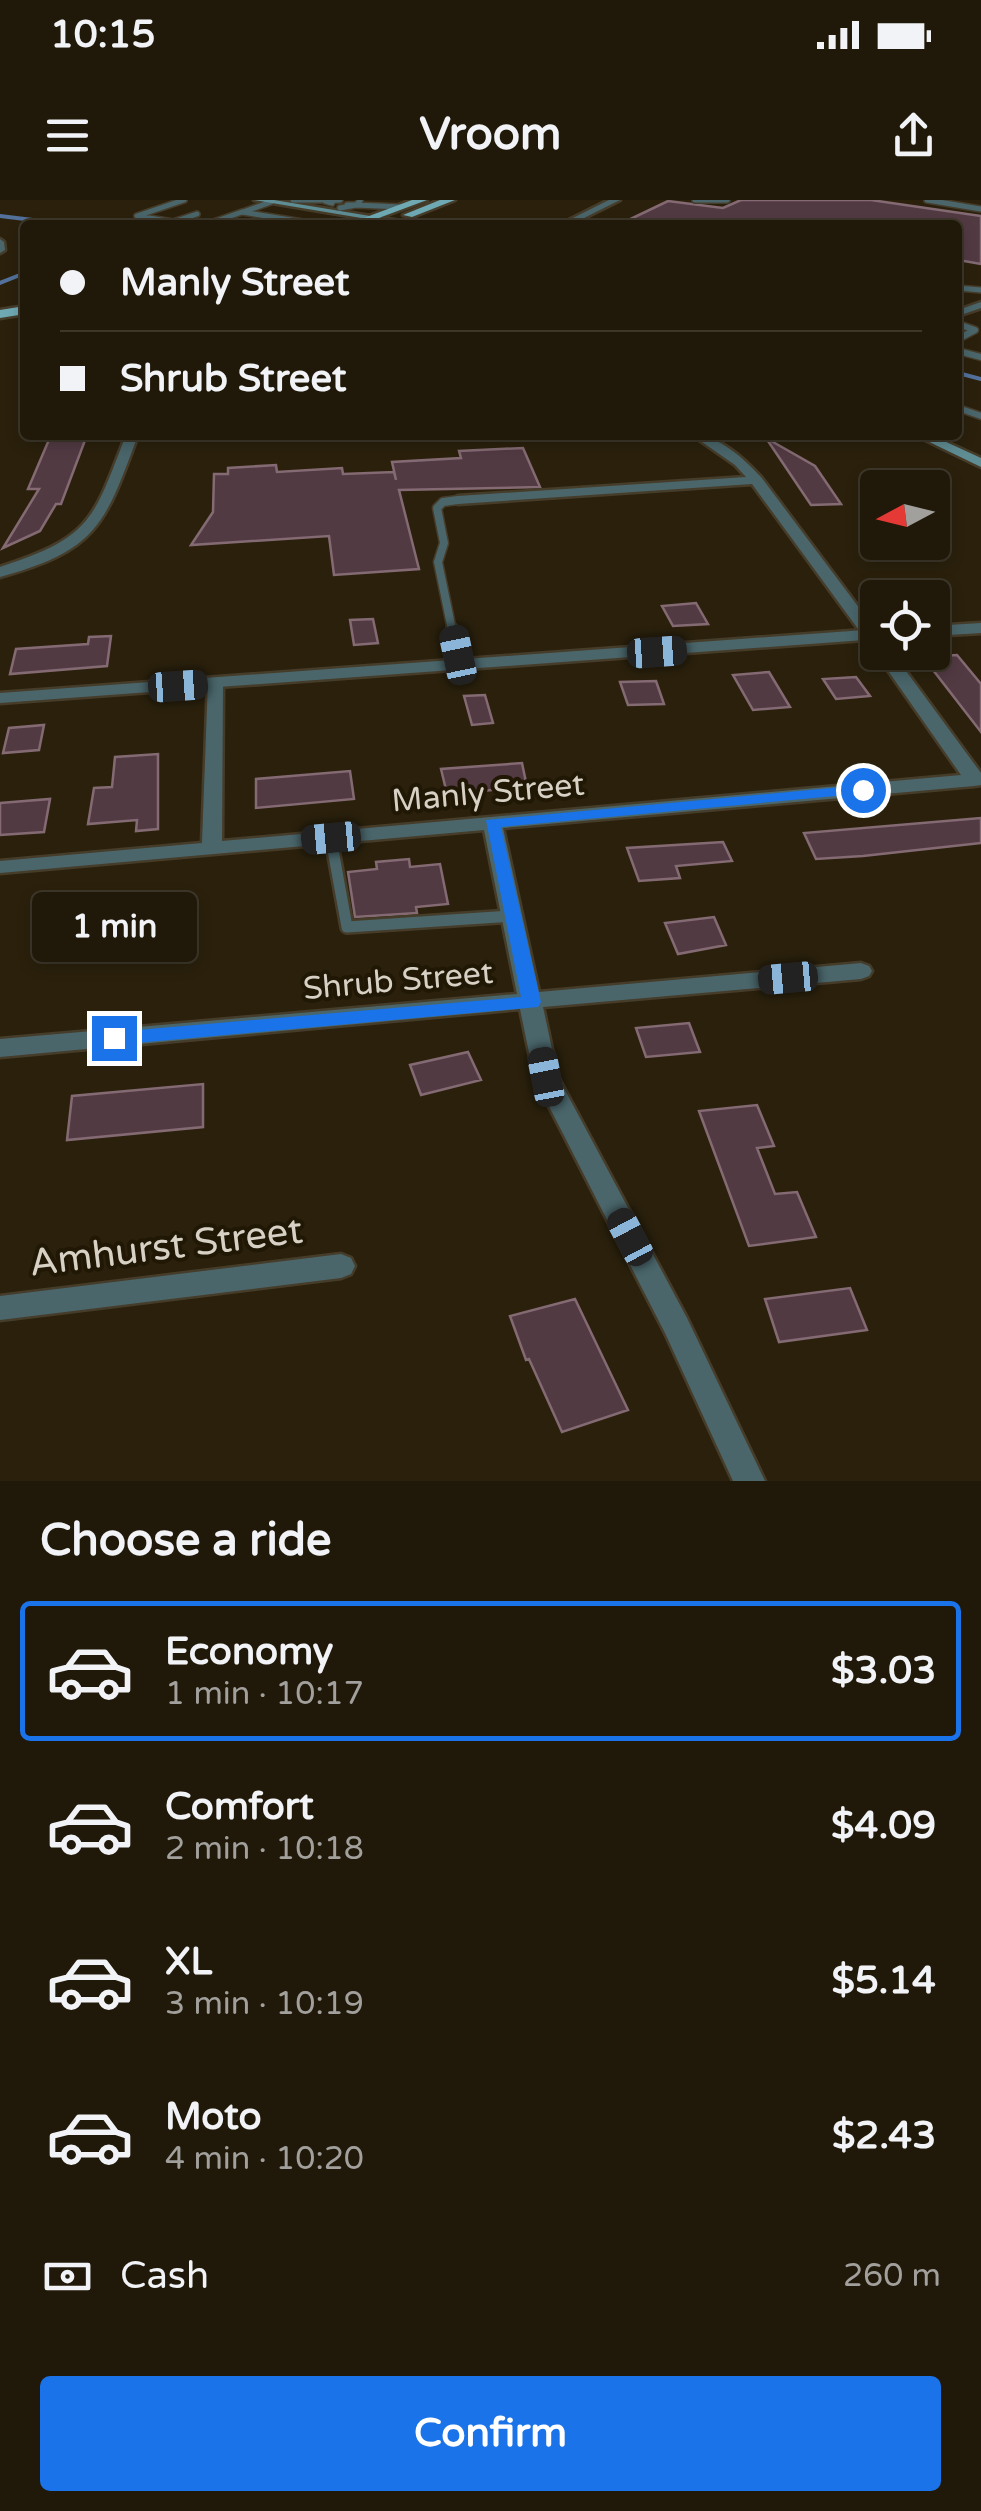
<!DOCTYPE html>
<html lang="en">
<head>
<meta charset="utf-8">
<style>
  :root { --surface:#201809; --page:#282112; --text:#f1f3f6; --muted:#a2a09c; --line:#3d372a; --accent:#1a73e8 }
  body { margin:0; font-family:"Varela Round",sans-serif; background:var(--page); color:var(--text); height:100vh; display:flex; flex-direction:column; font-size:38px; white-space:nowrap }
  * { box-sizing:border-box; margin:0 }
  p { font-size:32px; color:var(--muted) }
  .icon { flex:none; width:55px; height:55px; fill:none; stroke:currentColor; stroke-width:2; stroke-linecap:round; stroke-linejoin:round }
  .map { position:relative; height:1281px; overflow:hidden }
  .panel { display:flex; flex-direction:column; background:var(--surface); flex:1 }
  .panel>* { flex:none }
  .hud { position:absolute; left:20px; top:20px; width:942px; height:220px; border-radius:10px; box-shadow:0 5px 15px #0003,0 0 0 2px var(--line); display:grid; align-content:center; height:220px; padding:0 40px; background:var(--surface) }
  .needle { width:65px; rotate:263deg }
  .tools { position:absolute; left:860px; top:270px; display:grid; gap:20px }
  .tools a { display:grid; place-items:center; width:90px; height:90px; border-radius:10px; background:var(--surface); box-shadow:0 5px 15px #0003,0 0 0 2px var(--line); font-size:50px }
  .end { position:absolute; width:45px; height:45px; margin:-22px; border:12px solid #1a73e8; background:#fff; box-shadow:0 0 0 5px #fff }
  .from { border-radius:50% }
  .bubble { position:absolute; height:70px; border-radius:10px; background:var(--surface); box-shadow:0 5px 15px #0003,0 0 0 2px var(--line); font-size:32px; font-weight:700; line-height:70px; text-align:center }
  .car { position:absolute; width:30px; height:60px; margin:-30px -15px; border-radius:12px; box-shadow:0 0 8px 2px #0007; background:linear-gradient(#222 24%,#8ab4d8 0 40%,#222 0 76%,#8ab4d8 0 86%,#222 0) }
  .hud b { display:flex; align-items:center; gap:35px; height:95px; font-size:38px }
  .hud b+b { border-top:2px solid var(--line) }
  .hud i { width:25px; height:25px; background:var(--text) }
  ul { padding:0; list-style:none }
  li { display:flex; align-items:center; gap:30px; height:140px; margin:0 20px 15px; padding:0 20px; border:5px solid transparent; border-radius:10px }
  li div { flex:1 }
  li b { display:block; font-size:38px }
  li em { font-style:normal; font-weight:700 }
  li.selected { border-color:var(--accent) }
  li>.icon { width:90px; height:90px; stroke-width:1.5 }
  h2 { padding:0 40px; font-size:45px; line-height:120px }
  .pay { display:flex; align-items:center; gap:25px; height:110px; padding:0 40px; font-size:38px }
  .pay p { margin-inline-start:auto }
  .button { display:flex; gap:20px; margin-top:auto; padding:20px 40px }
  .button a { flex:1; height:115px; border-radius:10px; background:var(--accent); color:#fff; font-size:40px; font-weight:700; line-height:115px; text-align:center }
  .status { display:flex; justify-content:space-between; align-items:center; height:70px; padding:0 50px; background:var(--surface); direction:ltr }
  .status svg { height:28px; fill:currentColor }
  header { display:flex; justify-content:space-between; align-items:center; height:130px; padding:0 40px; background:var(--surface); font-size:45px; font-weight:700 }
  .map>svg:first-child { display:block }
  .lines { fill:none; stroke-linecap:round; stroke-linejoin:round }
  .stream { stroke:#53719b; stroke-width:4 }
  .building { fill:#523a43; stroke:#846a73; stroke-width:2.5 }
  .service-far4-casing { stroke:#463c2a; stroke-width:8 }
  .service-far3-casing { stroke:#463c2a; stroke-width:9 }
  .service-far2-casing { stroke:#463c2a; stroke-width:11 }
  .service-far1-casing { stroke:#463c2a; stroke-width:14 }
  .service-casing { stroke:#463c2a; stroke-width:16 }
  .minor-casing { stroke:#463c2a; stroke-width:5 }
  .tertiary-casing { stroke:#463c2a; stroke-width:5 }
  .secondary-casing { stroke:#463c2a; stroke-width:5 }
  .primary-casing { stroke:#463c2a; stroke-width:5 }
  .service-far4 { stroke:#4a666b; stroke-width:5 }
  .service-far3 { stroke:#4a666b; stroke-width:6 }
  .service-far2 { stroke:#4a666b; stroke-width:8 }
  .service-far1 { stroke:#4a666b; stroke-width:9 }
  .service { stroke:#4a666b; stroke-width:11 }
  .minor { fill:#4a666b; fill-rule:evenodd }
  .tertiary { fill:#4a666b; fill-rule:evenodd }
  .secondary { fill:#5f8d94; fill-rule:evenodd }
  .primary { fill:#6faab4; fill-rule:evenodd }
  .route { fill:#1a73e8 }
  .labels { text-anchor:middle; dominant-baseline:central; stroke-width:8; stroke-linejoin:round; paint-order:stroke }
  .street-label { font-size:32px; fill:#d7d1c5; stroke:#201704 }
  .near-street-label { font-size:38px; fill:#d7d1c5; stroke:#201704 }
</style>
</head>
<body>
<div class="status"><b>10:15</b><svg viewBox="0 0 49 12"><path d="M0 12V9h3v3zM5 12V6h3v6zM10 12V3h3v9zM15 12V0h3v12zM26 1h20v11H26zM47 4h2v5h-2z"/></svg></div>
<header><svg class="icon" aria-label="menu" viewBox="0 0 24 24"><path d="M4 6h16M4 12h16M4 18h16"/></svg>Vroom<svg class="icon" aria-label="share" viewBox="0 0 24 24"><path d="M12 15V3M7 8l5-5 5 5M5 13v7h14v-7"/></svg></header>
<div class="map">
<svg width="981" height="1281" viewBox="0 0 981 1281">
  <rect width="100%" height="100%" fill="#2a200c"/>
  <g class="lines">
    <path class="stream" d="M0 16 74 25
      M0 83 25 73
      M958 173 981 179"/>
  </g>
  <path class="building" d="M741 0H871L981 16V64L958 60V25H618L668 1 723 8Z
    M51 235H87L61 304H56L40 331 3 348 39 289H28Z
    M766 238 815 266 841 304 811 305Z
    M523 248 540 287 399 290 419 369 334 375 329 336 191 345 213 312 214 274H228V268L276 265 277 272 342 268 343 274 394 272 396 280 392 262 461 258 459 251Z
    M696 403 708 424 673 426 662 406Z
    M373 419 378 443 354 445 350 420Z
    M111 436 107 466 10 474 16 449 88 444 89 437Z
    M957 455 981 484V532L923 457Z
    M769 472 790 507 753 510 733 475Z
    M856 477 870 496 836 499 823 479Z
    M656 481 664 504 628 505 620 482Z
    M485 495 493 523 472 525 464 496Z
    M44 525 39 550 3 553 9 528Z
    M158 554V629L136 631 137 620 88 624 94 588 112 587 115 557Z
    M522 563 527 587 447 594 441 569Z
    M350 571 354 599 256 608V579Z
    M50 599 44 632 0 635V603Z
    M981 618V643L863 656 816 659 804 633Z
    M723 642 732 661 676 666 680 678 639 681 627 648Z
    M409 659 410 667 440 664 448 704 416 707 417 713 355 717 348 672 377 669 376 662Z
    M714 717 726 745 678 754 665 723Z
    M689 823 700 852 646 857 636 828Z
    M468 852 481 880 421 895 410 865Z
    M203 884V927L67 940 72 896Z
    M757 905 774 946 757 948 775 994 797 992 816 1037 749 1046 699 911Z
    M850 1088 867 1130 779 1142 765 1099Z
    M575 1099 628 1210 562 1232 529 1159 526 1160 510 1116Z"/>
  <g class="lines">
    <g class="service-far4-casing">
      <path id="service-far4" d="M184 0 137 16 173 22 197 14
        M293 0H321
        M695 0H727
        M927 0 981 9
        M360 1 356 5 401 7
        M332 3 325 1 340 0
        M340 8 356 5H347
        M243 12 271 2
        M208 24 242 12 303 22
        M958 88 981 90"/>
    </g>
    <g class="service-far3-casing">
      <path id="service-far3" d="M958 124 975 130 958 139
        M958 151 981 157
        M958 208 981 216
        M233 235 237 237"/>
    </g>
    <g class="service-far2-casing">
      <path id="service-far2" d="M452 430 438 362 444 343 437 308 443 302 458 300"/>
    </g>
    <g class="service-far1-casing">
      <path id="service-far1" d="M452 428 460 466
        M331 638 334 652"/>
    </g>
    <g class="service-casing">
      <path id="service" d="M333 650 347 727 512 716"/>
    </g>
    <g class="minor-casing">
      <path id="minor" d="M609 0H620L570 25H559Z
        M0 39 4 42 5 50 0 53Z
        M981 102V108L958 116V110Z
        M126 235H138C105 324 98 350 0 377V367C92 337 93 320 126 235Z
        M692 235C719 235 743 258 761 277L878 433V452H892L981 573V585L974 586 503 628 539 792 861 763 869 766 872 771 869 776 861 779 543 807 558 877 687 1118 765 1281H733L665 1133 534 877 520 809 0 857V839L517 794 484 630 0 673V661L202 643 208 480 214 479 223 484 222 641 961 575 875 452 876 450 872 448 752 284 458 304 451 300 458 296 746 277 735 265Z
        M341 1054 351 1058 355 1066 351 1074 341 1078 0 1120V1096Z"/>
    </g>
    <g class="tertiary-casing">
      <path id="tertiary" d="M981 423V433L932 436V426Z
        M878 429V439L0 503V493Z"/>
    </g>
    <g class="secondary-casing">
      <path id="secondary" d="M254 0H274L424 25H403Z
        M915 235H931L981 258V267Z"/>
    </g>
    <g class="primary-casing">
      <path id="primary" d="M412 0H427L360 25H345Z
        M440 0H455L412 17 403 15Z
        M25 106V114L0 118V110Z"/>
    </g>
    <use href="#service-far4" class="service-far4"/>
    <use href="#service-far3" class="service-far3"/>
    <use href="#service-far2" class="service-far2"/>
    <use href="#service-far1" class="service-far1"/>
    <use href="#service" class="service"/>
    <use href="#minor" class="minor"/>
    <use href="#tertiary" class="tertiary"/>
    <use href="#secondary" class="secondary"/>
    <use href="#primary" class="primary"/>
  </g>
  <path class="route" d="M863 585 868 586V593L501 627 541 802 538 807 114 845 104 838 114 832 521 797 486 620Z"/>
  <g class="labels">
    <g class="street-label">
      <text transform="translate(488 593) rotate(-5)">Manly Street</text>
      <text transform="translate(398 781) rotate(-5)">Shrub Street</text>
    </g>
    <g class="near-street-label">
      <text transform="translate(166 1047) rotate(-7)">Amhurst Street</text>
    </g>
  </g>
</svg>
<div class="tools">
<a><svg class="needle" viewBox="-14 -14 28 28"><path d="M0-13l5 13h-10z" fill="#e53935"/><path d="M0 13l5-13h-10z" fill="#a2a09c"/></svg></a>
<a><svg class="icon" aria-label="locate" viewBox="0 0 24 24"><circle cx="12" cy="12" r="6"/><path d="M12 2v4M12 18v4M2 12h4M18 12h4"/></svg></a>
</div>
<i class="end from" style="left:863px;top:590px"></i>
<i class="end" style="left:114px;top:838px"></i>
<div class="bubble" style="left:32px;top:692px;width:165px">1 min</div>
<i class="car" style="left:657px;top:452px;rotate:86deg"></i>
<i class="car" style="left:458px;top:455px;rotate:348deg"></i>
<i class="car" style="left:178px;top:486px;rotate:86deg"></i>
<i class="car" style="left:331px;top:638px;rotate:265deg"></i>
<i class="car" style="left:788px;top:778px;rotate:265deg"></i>
<i class="car" style="left:546px;top:877px;rotate:349deg"></i>
<i class="car" style="left:630px;top:1037px;rotate:332deg"></i>
<div class="hud">
<b><i class="from"></i>Manly Street</b>
<b><i></i>Shrub Street</b>
</div>
</div>
<section class="panel">
<h2>Choose a ride</h2>
<ul>
<li class="selected"><svg class="icon" aria-label="car" viewBox="0 0 24 24"><path d="M5 17H2v-5l4-1 3-4h7l3 4 3 1v5h-3M9 17h6M6 11h13"/><circle cx="7" cy="17" r="2"/><circle cx="17" cy="17" r="2"/></svg><div><b>Economy</b><p>1 min · 10:17</p></div><em>$3.03</em></li>
<li><svg class="icon" aria-label="car" viewBox="0 0 24 24"><path d="M5 17H2v-5l4-1 3-4h7l3 4 3 1v5h-3M9 17h6M6 11h13"/><circle cx="7" cy="17" r="2"/><circle cx="17" cy="17" r="2"/></svg><div><b>Comfort</b><p>2 min · 10:18</p></div><em>$4.09</em></li>
<li><svg class="icon" aria-label="car" viewBox="0 0 24 24"><path d="M5 17H2v-5l4-1 3-4h7l3 4 3 1v5h-3M9 17h6M6 11h13"/><circle cx="7" cy="17" r="2"/><circle cx="17" cy="17" r="2"/></svg><div><b>XL</b><p>3 min · 10:19</p></div><em>$5.14</em></li>
<li><svg class="icon" aria-label="car" viewBox="0 0 24 24"><path d="M5 17H2v-5l4-1 3-4h7l3 4 3 1v5h-3M9 17h6M6 11h13"/><circle cx="7" cy="17" r="2"/><circle cx="17" cy="17" r="2"/></svg><div><b>Moto</b><p>4 min · 10:20</p></div><em>$2.43</em></li>
</ul>
<div class="pay"><svg class="icon" aria-label="cash" viewBox="0 0 24 24"><path d="M3 7h18v10H3z"/><circle cx="12" cy="12" r="2"/></svg>Cash<p>260 m</p></div>
<div class="button"><a>Confirm</a></div>
</section>
</body>
</html>
